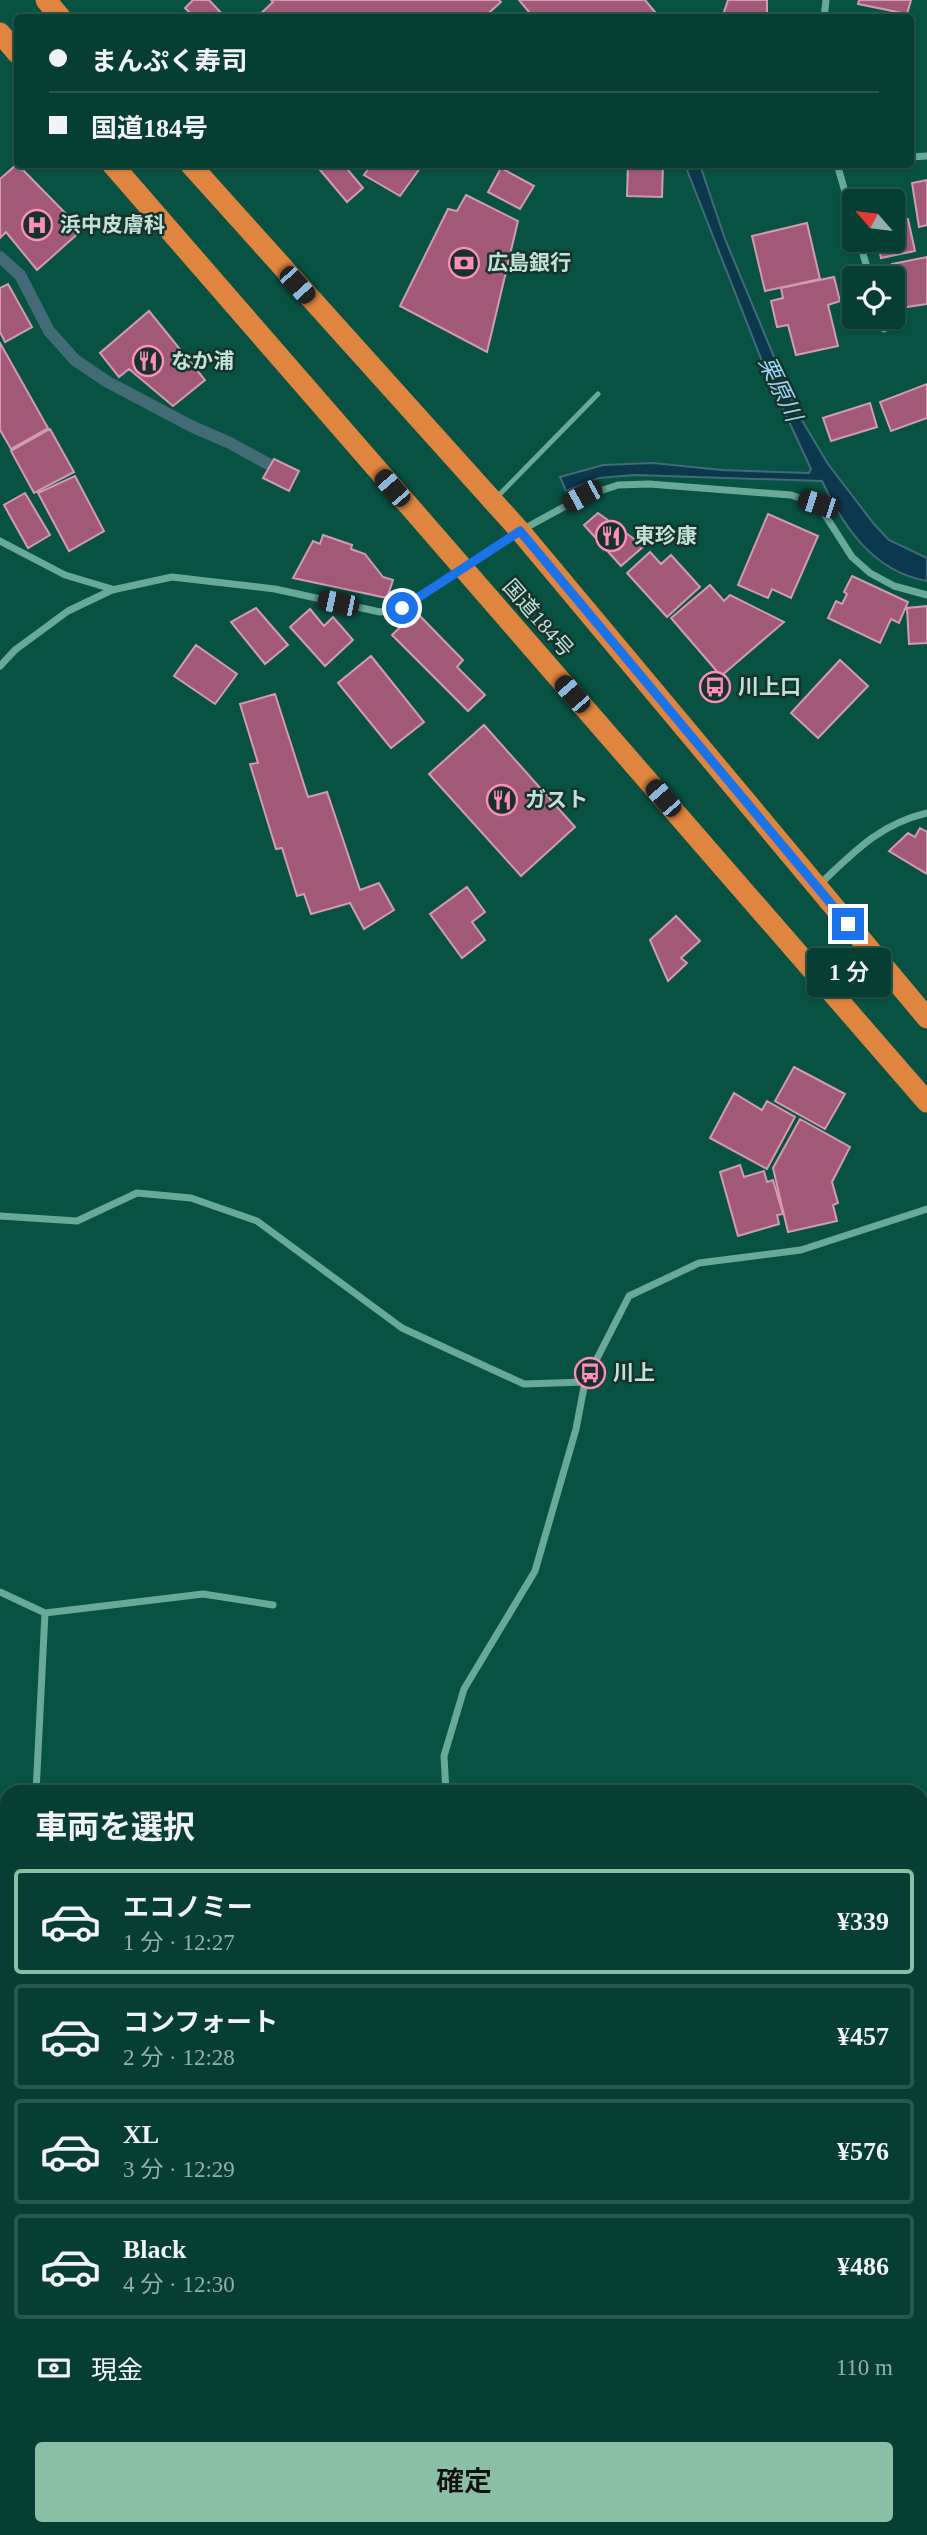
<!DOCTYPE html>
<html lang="ja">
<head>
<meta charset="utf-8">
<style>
  :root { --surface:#063e33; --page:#14493f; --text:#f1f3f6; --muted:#98aeac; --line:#27574e; --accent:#8abfa5 }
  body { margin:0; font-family:"Times New Roman","Noto Sans JP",serif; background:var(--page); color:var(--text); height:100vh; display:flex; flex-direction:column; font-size:26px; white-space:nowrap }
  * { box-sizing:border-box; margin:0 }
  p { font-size:23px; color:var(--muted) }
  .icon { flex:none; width:38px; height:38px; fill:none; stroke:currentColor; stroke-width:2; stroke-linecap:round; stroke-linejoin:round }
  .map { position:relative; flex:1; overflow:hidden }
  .panel { position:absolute; left:0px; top:1785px; width:928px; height:751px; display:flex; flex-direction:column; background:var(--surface); border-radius:21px 21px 0 0; box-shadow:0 2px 5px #0004,0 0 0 2px var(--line) }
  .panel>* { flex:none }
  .guide { position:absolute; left:14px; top:14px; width:900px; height:154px; border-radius:7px; box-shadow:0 2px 5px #0004,0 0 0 2px var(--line); display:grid; align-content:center; height:154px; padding:0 35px; background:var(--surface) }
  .needle { width:46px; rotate:298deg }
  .fabs { position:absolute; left:842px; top:189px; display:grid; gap:14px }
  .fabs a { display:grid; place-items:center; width:63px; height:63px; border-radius:7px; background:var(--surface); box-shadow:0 2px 5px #0004,0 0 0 2px var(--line); font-size:35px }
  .end { position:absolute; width:32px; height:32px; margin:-16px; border:9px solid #1a73e8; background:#fff; box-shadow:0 0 0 4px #fff }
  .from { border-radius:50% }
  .bubble { position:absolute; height:49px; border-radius:7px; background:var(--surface); box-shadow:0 2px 5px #0004,0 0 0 2px var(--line); font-size:23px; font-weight:600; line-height:49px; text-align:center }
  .car { position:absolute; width:21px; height:42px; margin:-21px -10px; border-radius:9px; box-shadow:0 0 5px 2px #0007; background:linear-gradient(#222 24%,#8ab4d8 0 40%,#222 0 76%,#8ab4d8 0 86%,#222 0) }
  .guide b { display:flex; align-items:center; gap:24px; height:66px; font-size:26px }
  .guide b+b { border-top:2px solid var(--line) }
  .guide i { width:18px; height:18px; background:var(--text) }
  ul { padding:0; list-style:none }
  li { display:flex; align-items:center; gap:21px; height:105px; margin:0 14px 10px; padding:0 21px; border:4px solid var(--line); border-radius:7px }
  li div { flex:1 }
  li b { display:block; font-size:26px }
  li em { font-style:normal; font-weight:600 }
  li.on { border-color:var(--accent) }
  li>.icon { width:63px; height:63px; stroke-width:1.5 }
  h2 { padding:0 35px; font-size:32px; line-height:84px }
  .pay { display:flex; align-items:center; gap:18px; height:77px; padding:0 35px; font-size:26px }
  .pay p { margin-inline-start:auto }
  .primary-button { display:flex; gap:14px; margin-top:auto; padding:14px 35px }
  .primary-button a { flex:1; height:80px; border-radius:7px; background:var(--accent); color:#111; font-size:28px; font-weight:600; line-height:80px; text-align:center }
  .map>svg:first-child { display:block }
  .water { fill:#0c384e; stroke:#436b77; stroke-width:2 }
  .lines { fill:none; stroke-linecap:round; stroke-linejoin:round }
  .stream { stroke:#436b77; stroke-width:12 }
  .building { fill:#a25977; stroke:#d29baf; stroke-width:2 }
  .lane { stroke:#69a998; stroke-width:5 }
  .street { stroke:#69a998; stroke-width:7 }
  .highway { stroke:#e0853f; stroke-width:21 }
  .route { stroke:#1a73e8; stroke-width:9 }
  .labels { text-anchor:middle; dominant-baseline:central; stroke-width:5; stroke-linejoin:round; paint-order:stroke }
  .poi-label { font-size:21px; font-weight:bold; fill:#c2e1d7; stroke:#17322b; text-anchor:start }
  .street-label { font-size:21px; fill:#c2e1d7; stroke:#17322b }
  .water-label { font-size:23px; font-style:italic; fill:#99d4f8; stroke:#17322b }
</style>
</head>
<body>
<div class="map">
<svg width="927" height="2535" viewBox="0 0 927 2535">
  <rect width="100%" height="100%" fill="#085244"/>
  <path class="water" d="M685 165H700L725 239 797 412 828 464 874 524 889 540 927 558V581C874 572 843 527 822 481L634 475 599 478 566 491 560 477 603 465 653 463 722 470 809 473 811 469 767 374Z"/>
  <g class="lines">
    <path class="stream" d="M0 257 20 275 49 331 75 360 106 381 191 426 230 443 270 465"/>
  </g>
  <path class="building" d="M193 0H209L226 18H195L185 8Z
    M271 0H499L501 2 483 18H256L273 2Z
    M519 0H645L660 18H534Z
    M728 0H767V18H722Z
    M859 0H911L907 14 858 4Z
    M910 20 915 125H910Z
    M17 164 82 230 37 270 6 232 0 238V179Z
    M315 164H343L363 188 347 202Z
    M372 164H423L400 196 364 175Z
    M628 164H663L662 197 627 196Z
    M501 168 534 186 520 209 488 192Z
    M927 180V225L919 227 912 183Z
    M466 195 518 221 487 352 400 306 448 209 457 211Z
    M908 219 915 251 881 258 877 240H892V221Z
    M807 223 820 279 765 291 752 236Z
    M927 257V304L900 308 892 264Z
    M834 277 840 301 828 305 838 346 796 355 788 325 777 327 771 301 783 298 781 288Z
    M8 284 32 327 5 342 0 332V288Z
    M149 311 205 380 173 406 129 369 119 377 100 353Z
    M0 343 48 428 11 449 0 430Z
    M927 384V418L891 431 880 402Z
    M870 403 877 427 831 441 823 418Z
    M50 429 74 472 34 493 11 451Z
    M274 459 299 471 289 491 263 478Z
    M75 476 104 531 69 551 38 493Z
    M25 493 50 535 28 548 4 505Z
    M598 513 644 546 621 566 584 525Z
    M768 514 818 536 791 598 772 589 768 598 738 585Z
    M323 535 352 545 351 549 365 554 383 577 393 580 387 598 293 578 313 541 320 544Z
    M650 552 661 564 671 555 700 587 667 617 627 573Z
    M852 576 908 602 899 623 891 619 880 643 828 618 836 601 842 604 847 594 844 592Z
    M710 585 724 601 730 595 784 622 721 676 671 618Z
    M927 606V643L909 644 907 608Z
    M256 608 288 645 265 664 231 622Z
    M310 609 324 626 333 617 353 640 325 666 290 627Z
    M416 612 463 660 457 667 485 695 468 711 392 635Z
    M196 645 237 674 215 704 174 676Z
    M371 656 424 722 391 748 338 683Z
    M840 660 868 686 818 738 791 713Z
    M275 694 308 797 327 792 360 890 379 883 394 910 364 929 350 903 311 914 304 894 297 896 282 848 276 849 250 764 258 763 240 704Z
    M484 725 575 827 521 876 429 774Z
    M920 828 927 832V874L889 851 908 833 915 837Z
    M467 887 485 912 472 922 485 940 462 958 430 914Z
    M676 916 700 941 681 958 687 963 668 981 650 940Z
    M794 1067 845 1094 825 1129 775 1101Z
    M734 1093 762 1110 767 1101 795 1117 767 1169 710 1138Z
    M800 1119 850 1147 832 1182 838 1203 833 1205 837 1221 788 1232 773 1168Z
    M740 1165 744 1177 764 1171 767 1182 773 1180 783 1214 777 1215 779 1224 738 1236 720 1172Z"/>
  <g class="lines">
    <path class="lane" d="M22 169 26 164
      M497 497 598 394
      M682 2535V2529"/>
    <path class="street" d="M824 18 826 0
      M910 157 927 156
      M837 164 854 223
      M859 240 870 278
      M881 317 884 329
      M0 541 65 575 112 589
      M0 666 15 650 68 611 112 590 172 577 275 589 380 612 402 608 520 531 582 497 618 485 649 484 791 495 818 504 852 557 870 573 894 586 927 595
      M819 885C854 852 878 825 927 813
      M0 1216 77 1221 137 1193 191 1198 257 1221 402 1328 524 1384 585 1382
      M0 1592 45 1613 203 1594 273 1605
      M36 1792 45 1613
      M446 1792 444 1756 464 1689 535 1571 576 1429 585 1382 629 1296 699 1263 801 1250 927 1209
      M0 1893 7 1891
      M920 1930 927 1932
      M767 2529 777 2535
      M105 2535V2529
      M429 2535 430 2529
      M539 2535 542 2529"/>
    <path class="highway" d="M46 0 61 18
      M0 33 18 54
      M112 164 927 1102
      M190 164 520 531 927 1018"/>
  </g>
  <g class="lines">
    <path class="route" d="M402 608 520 531 848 924"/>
  </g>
  <defs>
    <g id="hospital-ring" transform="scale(1.575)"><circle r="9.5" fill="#17322b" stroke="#fe8ebc" stroke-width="1.5"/><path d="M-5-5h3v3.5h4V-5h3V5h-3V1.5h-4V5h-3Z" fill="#fe8ebc"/></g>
    <g id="bank-ring" transform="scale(1.575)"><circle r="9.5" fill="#17322b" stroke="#fe8ebc" stroke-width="1.5"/><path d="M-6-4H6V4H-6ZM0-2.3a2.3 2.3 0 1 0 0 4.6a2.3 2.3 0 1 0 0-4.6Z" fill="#fe8ebc"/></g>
    <g id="restaurant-ring" transform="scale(1.575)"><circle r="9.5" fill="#17322b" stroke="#fe8ebc" stroke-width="1.5"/><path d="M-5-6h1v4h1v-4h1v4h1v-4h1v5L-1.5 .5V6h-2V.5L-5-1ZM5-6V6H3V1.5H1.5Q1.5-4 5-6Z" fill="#fe8ebc"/></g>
    <g id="bus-ring" transform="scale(1.575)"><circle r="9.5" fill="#17322b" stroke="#fe8ebc" stroke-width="1.5"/><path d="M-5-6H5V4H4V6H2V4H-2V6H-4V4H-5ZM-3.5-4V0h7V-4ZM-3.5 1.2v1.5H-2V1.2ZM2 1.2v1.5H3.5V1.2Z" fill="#fe8ebc"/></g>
  </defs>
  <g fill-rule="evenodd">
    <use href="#hospital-ring" x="37" y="225"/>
    <use href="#bank-ring" x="464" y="263"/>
    <use href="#restaurant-ring" x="148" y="361"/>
    <use href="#restaurant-ring" x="611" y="536"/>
    <use href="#bus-ring" x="715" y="687"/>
    <use href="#restaurant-ring" x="502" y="800"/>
    <use href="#bus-ring" x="590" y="1373"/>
  </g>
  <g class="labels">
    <g class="poi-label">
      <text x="60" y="225">浜中皮膚科</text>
      <text x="487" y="263">広島銀行</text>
      <text x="171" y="361">なか浦</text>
      <text x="634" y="536">東珍康</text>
      <text x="738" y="687">川上口</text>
      <text x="525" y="800">ガスト</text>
      <text x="613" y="1373">川上</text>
    </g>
    <g class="street-label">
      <text transform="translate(538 618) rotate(49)">国道184号</text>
    </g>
    <g class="water-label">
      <text transform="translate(780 389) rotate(64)">栗原川</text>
    </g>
  </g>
</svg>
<div class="fabs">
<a><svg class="needle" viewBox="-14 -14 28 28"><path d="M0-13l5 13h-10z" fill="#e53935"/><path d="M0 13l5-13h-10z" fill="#98aeac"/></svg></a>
<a><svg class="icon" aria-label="locate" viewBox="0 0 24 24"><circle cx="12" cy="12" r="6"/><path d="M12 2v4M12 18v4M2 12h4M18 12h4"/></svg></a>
</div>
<i class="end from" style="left:402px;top:608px"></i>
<i class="end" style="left:848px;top:924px"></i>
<div class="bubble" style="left:807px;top:948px;width:84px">1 分</div>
<i class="car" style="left:297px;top:285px;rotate:138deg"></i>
<i class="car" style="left:392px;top:488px;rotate:319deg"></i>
<i class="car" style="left:582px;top:496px;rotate:241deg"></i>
<i class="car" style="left:818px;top:504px;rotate:288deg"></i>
<i class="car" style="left:338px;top:603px;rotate:282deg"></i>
<i class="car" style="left:572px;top:694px;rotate:319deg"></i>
<i class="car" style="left:663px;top:798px;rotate:319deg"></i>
<div class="guide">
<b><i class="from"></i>まんぷく寿司</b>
<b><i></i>国道184号</b>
</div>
<section class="panel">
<h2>車両を選択</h2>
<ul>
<li class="on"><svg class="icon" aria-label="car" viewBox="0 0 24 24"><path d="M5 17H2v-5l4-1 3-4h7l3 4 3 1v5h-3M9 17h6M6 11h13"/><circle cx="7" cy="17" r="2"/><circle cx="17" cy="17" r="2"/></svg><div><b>エコノミー</b><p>1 分 · 12:27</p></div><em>¥339</em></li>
<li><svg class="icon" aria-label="car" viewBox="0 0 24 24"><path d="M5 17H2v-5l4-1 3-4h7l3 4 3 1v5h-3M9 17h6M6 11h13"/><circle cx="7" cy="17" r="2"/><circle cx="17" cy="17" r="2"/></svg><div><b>コンフォート</b><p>2 分 · 12:28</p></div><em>¥457</em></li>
<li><svg class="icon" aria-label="car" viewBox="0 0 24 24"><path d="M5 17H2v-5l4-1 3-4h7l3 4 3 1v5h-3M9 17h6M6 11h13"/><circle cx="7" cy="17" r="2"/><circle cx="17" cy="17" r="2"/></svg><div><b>XL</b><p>3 分 · 12:29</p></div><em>¥576</em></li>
<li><svg class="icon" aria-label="car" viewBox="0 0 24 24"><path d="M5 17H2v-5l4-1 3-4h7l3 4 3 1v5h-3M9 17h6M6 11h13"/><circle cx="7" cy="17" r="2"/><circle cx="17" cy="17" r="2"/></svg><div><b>Black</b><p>4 分 · 12:30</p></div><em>¥486</em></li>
</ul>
<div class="pay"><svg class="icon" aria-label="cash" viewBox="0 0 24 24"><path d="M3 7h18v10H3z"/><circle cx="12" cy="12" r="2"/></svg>現金<p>110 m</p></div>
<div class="primary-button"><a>確定</a></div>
</section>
</div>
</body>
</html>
